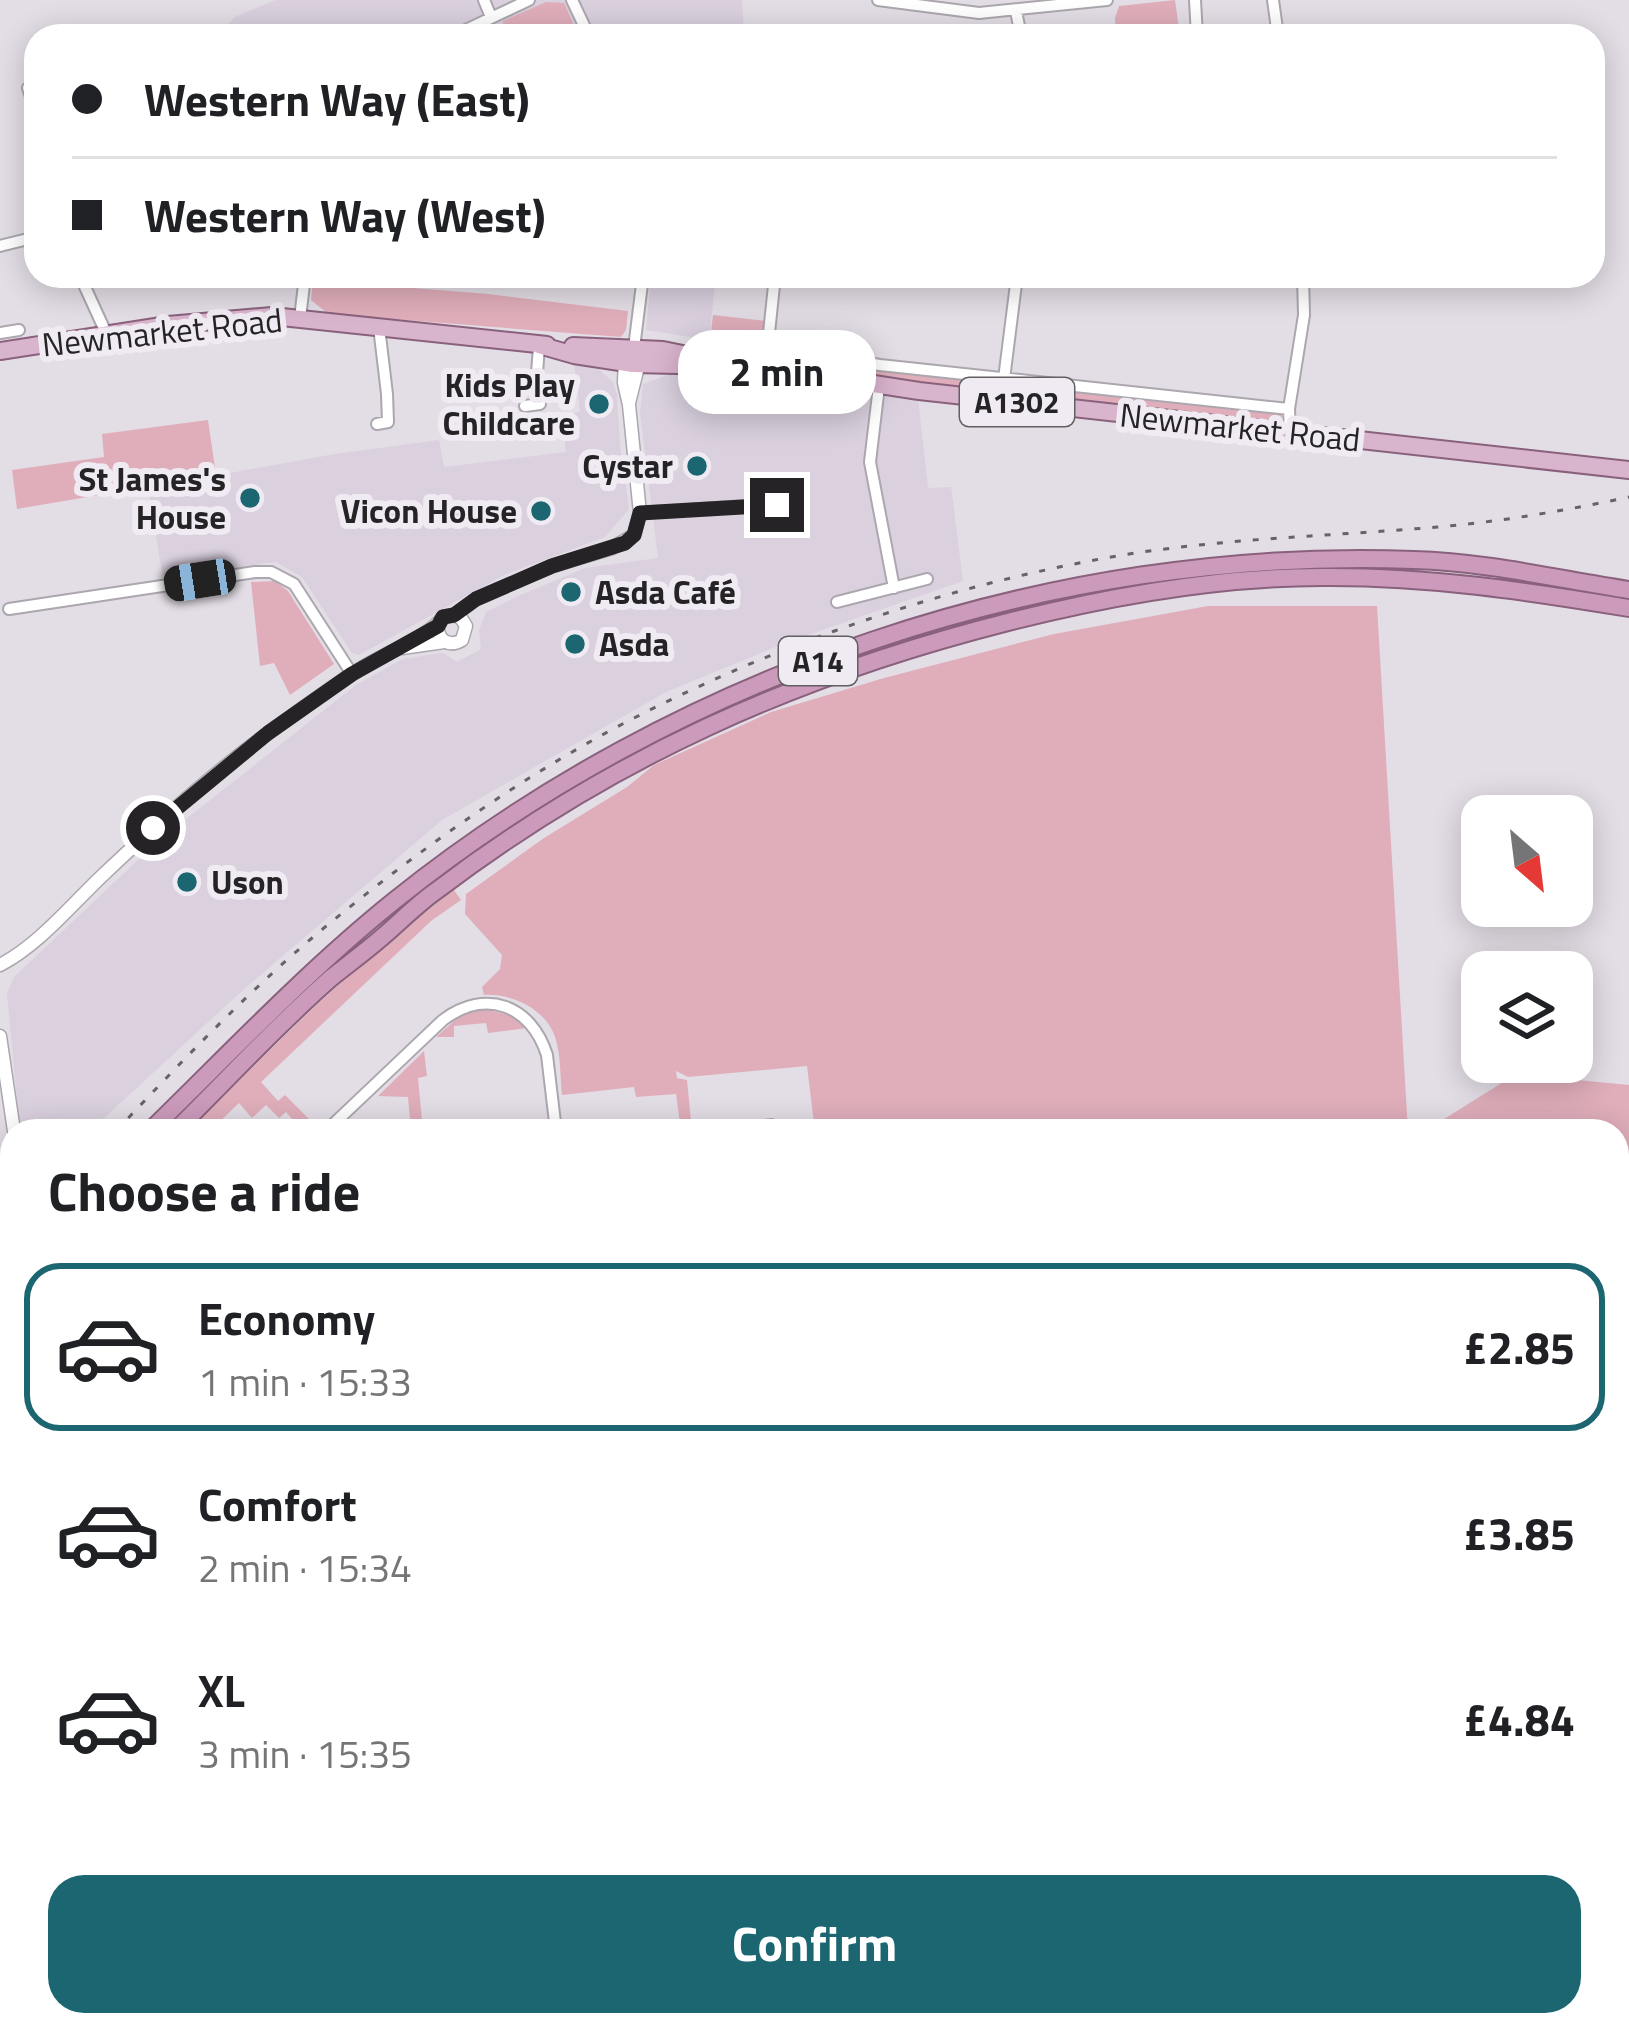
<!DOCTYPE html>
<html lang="en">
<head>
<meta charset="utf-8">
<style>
  :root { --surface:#fff; --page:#f2f2f2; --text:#202124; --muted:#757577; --line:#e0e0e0; --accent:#1b6670 }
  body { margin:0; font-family:"Titillium Web",sans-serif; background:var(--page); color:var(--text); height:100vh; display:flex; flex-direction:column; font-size:45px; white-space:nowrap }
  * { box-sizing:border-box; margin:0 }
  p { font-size:39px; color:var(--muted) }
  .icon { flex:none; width:66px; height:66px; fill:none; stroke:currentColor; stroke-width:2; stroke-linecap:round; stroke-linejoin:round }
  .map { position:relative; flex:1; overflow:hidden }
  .drawer { position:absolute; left:0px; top:1119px; width:1629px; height:918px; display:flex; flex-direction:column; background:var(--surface); border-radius:36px 36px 0 0; box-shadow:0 6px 30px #0003 }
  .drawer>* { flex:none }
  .banner { position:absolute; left:24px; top:24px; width:1581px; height:264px; border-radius:36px; box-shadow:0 6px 30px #0003; display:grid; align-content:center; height:264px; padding:0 48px; background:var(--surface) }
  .needle { width:78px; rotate:152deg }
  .tools { position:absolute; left:1461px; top:795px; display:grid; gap:24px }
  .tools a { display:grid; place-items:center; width:132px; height:132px; border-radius:24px; background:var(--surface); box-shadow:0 6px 30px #0003; font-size:60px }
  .end { position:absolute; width:54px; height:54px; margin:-27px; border:15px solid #252325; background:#fff; box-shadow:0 0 0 6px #fff }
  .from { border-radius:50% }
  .bubble { position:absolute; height:84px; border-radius:36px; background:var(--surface); box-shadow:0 6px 30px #0003; font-size:39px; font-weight:700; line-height:84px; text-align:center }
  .car { position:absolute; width:36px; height:72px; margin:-36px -18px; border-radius:15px; box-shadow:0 0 9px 3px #0007; background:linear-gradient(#222 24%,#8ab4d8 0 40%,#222 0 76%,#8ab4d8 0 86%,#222 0) }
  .banner b { display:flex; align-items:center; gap:42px; height:114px; font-size:45px }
  .banner b+b { border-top:3px solid var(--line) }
  .banner i { width:30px; height:30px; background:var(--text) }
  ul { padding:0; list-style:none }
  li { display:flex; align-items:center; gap:36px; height:168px; margin:0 24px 18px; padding:0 24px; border:6px solid transparent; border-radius:36px }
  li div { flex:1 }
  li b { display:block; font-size:45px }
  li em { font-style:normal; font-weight:700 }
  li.active { border-color:var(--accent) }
  li>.icon { width:108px; height:108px; stroke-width:1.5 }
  h2 { padding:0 48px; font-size:54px; line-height:144px }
  .action { display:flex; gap:24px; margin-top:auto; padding:24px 48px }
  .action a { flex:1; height:138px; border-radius:36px; background:var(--accent); color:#fff; font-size:48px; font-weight:700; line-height:138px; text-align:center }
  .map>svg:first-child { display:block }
  .built { fill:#dad0de }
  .green { fill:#e0aebb }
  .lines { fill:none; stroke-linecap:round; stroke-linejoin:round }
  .minor-casing { stroke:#aca7ae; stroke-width:14 }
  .tertiary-casing { stroke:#aca7ae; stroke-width:15 }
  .primary-casing { stroke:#89617c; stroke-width:20 }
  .trunk-casing { stroke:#89617c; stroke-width:20 }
  .minor { stroke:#fff; stroke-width:10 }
  .tertiary { stroke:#fff; stroke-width:12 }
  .primary { stroke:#d9b4cd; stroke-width:16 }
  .trunk { stroke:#cc9bbc; stroke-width:16 }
  .rail { stroke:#666267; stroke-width:3; stroke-dasharray:6 12; stroke-linecap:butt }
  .route { stroke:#252325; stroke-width:15 }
  .poi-dot { fill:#1b6670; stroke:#f0ebf2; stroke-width:4.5 }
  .labels { text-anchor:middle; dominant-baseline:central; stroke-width:12; stroke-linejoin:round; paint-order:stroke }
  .shield { fill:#f0ebf2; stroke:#625f62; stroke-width:3 }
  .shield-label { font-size:30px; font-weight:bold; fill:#252325 }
  .street-label { font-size:33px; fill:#252325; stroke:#f0ebf2 }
  .poi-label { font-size:33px; font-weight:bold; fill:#252325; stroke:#f0ebf2; text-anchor:end }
</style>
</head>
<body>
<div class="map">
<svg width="1629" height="2037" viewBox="0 0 1629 2037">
  <rect width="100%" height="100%" fill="#e3dde5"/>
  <path class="built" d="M275 0H742L744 36H217L235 17Z
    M651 276H716L709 340 646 330Z
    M574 361 595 366 613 382 617 395 620 444 629 509 605 537 504 575 359 655 352 653 302 577 276 562 163 578 148 488 335 454 439 440 444 467 566 452 562 416 580 412Z
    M673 373 918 398 928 488 951 487 963 581 785 643 666 692 442 820 244 989 90 1131H20L7 993 14 977 157 842 356 685 403 659 443 653 457 662 481 649 479 630 486 612 516 597 585 568 658 558 640 413 643 384Z
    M12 1619V1869L0 1874V1624Z
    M12 1888V2025H70L56 2037H0V1893Z
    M1200 2025H1360L1355 2037H1232Z"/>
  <path class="green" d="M1175 0 1180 36H1116L1115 18 1119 6Z
    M546 2 564 3 579 36H502L503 21Z
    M313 280 488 294 628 311 626 330 621 337 328 314 311 300Z
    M713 315 767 321 763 348 757 354 709 350Z
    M782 357 989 384 1283 413 1280 423 878 380 778 363Z
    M208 420 216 475 17 509 12 470 104 457 102 434Z
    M275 581 288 591 334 664 290 695 274 663 260 666 251 582Z
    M1208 606H1377L1408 1131H815L807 1066 688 1077 676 1071 677 1078 687 1080 692 1131H681L676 1094 636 1097 634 1087 562 1095C560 1077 561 1054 555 1037 546 1009 511 993 484 995L482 987 500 969 502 955 465 914 466 894 544 838 627 787 654 765 771 712 884 678 1054 634Z
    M454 890 461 900 431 921 261 1082 278 1101 285 1095 314 1124 316 1131H293L298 1126 286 1112 279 1118 266 1105 252 1118 239 1103 210 1131H187L311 1010 384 943Z
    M483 1009 514 1016 527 1028 488 1033 486 1023 454 1026V1037H436L462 1014Z
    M424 1051 427 1076 418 1078 423 1131H411L408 1097 378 1096Z
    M1516 1074 1629 1085V1757L1617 1753V1131H1425Z
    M1617 2022 1629 2024V2037L1528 2033 1520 2037 1505 2036 1516 2025H1617Z
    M265 2025H483L480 2037H266Z
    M807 2025H912L907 2037H815L804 2033Z"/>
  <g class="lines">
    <g class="minor-casing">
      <path id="minor" d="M484 0 491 17
        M572 0 589 36
        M878 0 979 13 1107 0
        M1195 0 1197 36
        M1273 0 1278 36
        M1016 11 1021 36
        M69 36 85 32
        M453 36 529 0
        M36 84 28 88 36 111
        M0 246 36 237
        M80 276 107 335
        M300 318 305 276
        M0 333 19 330
        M634 348 643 276
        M772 351 769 333 775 276
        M764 367 765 356 772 351 785 350 880 365 1289 409
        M1004 379 1017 276
        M879 386 870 462 894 588
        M525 406 540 404 537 374 539 345
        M377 424 388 422 387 394 379 327
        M1290 433 1289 409 1304 315 1303 276
        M640 513 777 504
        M837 602 927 579
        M9 609 255 572H271L294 584 352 674
        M738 1129 772 1125
        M326 1131 443 1020C486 988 531 1005 547 1055L556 1131
        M0 1614 12 1609
        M1617 1846 1629 1848
        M0 1886 12 1882
        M1617 1917 1629 1922
        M1617 1998 1627 2001 1629 1999
        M1617 2017 1629 2019
        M760 2025 791 2037
        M536 2037 540 2027 568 2037
        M642 2037 645 2025
        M1015 2037 1019 2025
        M1133 2037 1138 2025
        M1492 2037 1504 2025"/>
    </g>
    <g class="tertiary-casing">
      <path id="tertiary" d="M629 403 640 359
        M438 625C437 640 449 648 462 640L466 626 461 618 454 615
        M402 648 444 642
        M0 965C40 944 72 904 104 874 158 823 214 772 274 729 304 707 334 685 365 666 386 653 430 636 443 617L454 615 476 599 552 566 612 548 634 535 640 513 629 405 624 383 625 356
        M0 1036 14 1131
        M122 2037 124 2025"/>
    </g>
    <g class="primary-casing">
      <path id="primary" d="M539 345 574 355 633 364 764 367 919 391 1629 470
        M573 346 663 350 702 358
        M0 351 168 325 272 316 547 345"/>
    </g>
    <g class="trunk-casing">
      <path id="trunk" d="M150 1131C230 1053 307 971 394 901 676 674 1052 546 1414 560 1486 562 1558 579 1629 590
        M175 1131C227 1080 276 1026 331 978 347 965 365 952 381 938 399 923 416 905 436 891 611 758 795 676 1008 622 1110 596 1216 577 1322 577 1426 576 1527 591 1629 608
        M0 1275 12 1264
        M0 1299 12 1288"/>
    </g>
    <use href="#minor" class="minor"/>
    <use href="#tertiary" class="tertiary"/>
    <use href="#primary" class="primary"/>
    <use href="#trunk" class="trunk"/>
    <path class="rail" d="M116 1131C184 1059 253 986 330 923 418 851 513 783 613 729 769 646 943 586 1117 556 1230 537 1345 536 1459 525 1516 519 1573 509 1629 497
      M0 1245 12 1234"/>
  </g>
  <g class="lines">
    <path class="route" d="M153 828 268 733 352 674 438 626 443 617 454 615 476 599 552 566 625 543 634 535 640 513 777 505"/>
  </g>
  <g class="poi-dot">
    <circle cx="599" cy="404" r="12"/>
    <circle cx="697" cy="466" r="12"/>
    <circle cx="250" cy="498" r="12"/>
    <circle cx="541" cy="511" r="12"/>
    <circle cx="571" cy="592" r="12"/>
    <circle cx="575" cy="644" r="12"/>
    <circle cx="187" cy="882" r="12"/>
  </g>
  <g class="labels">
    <g class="shield">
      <rect x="960" y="378" width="114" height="48" rx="9"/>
      <rect x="779" y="637" width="78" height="48" rx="9"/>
    </g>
    <g class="shield-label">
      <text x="1017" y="402">A1302</text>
      <text x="818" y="661">A14</text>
    </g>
    <g class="street-label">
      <text transform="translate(162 332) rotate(-6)">Newmarket Road</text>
      <text transform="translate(1240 427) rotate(6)">Newmarket Road</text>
    </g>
    <g class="poi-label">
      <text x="575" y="385">Kids Play<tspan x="575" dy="38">Childcare</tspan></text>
      <text x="673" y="466">Cystar</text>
      <text x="226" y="479">St James's<tspan x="226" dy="38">House</tspan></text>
      <text x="517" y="511">Vicon House</text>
      <text x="595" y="592" text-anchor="start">Asda Café</text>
      <text x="599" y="644" text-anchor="start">Asda</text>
      <text x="211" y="882" text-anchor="start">Uson</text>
    </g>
  </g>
</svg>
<div class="tools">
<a><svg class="needle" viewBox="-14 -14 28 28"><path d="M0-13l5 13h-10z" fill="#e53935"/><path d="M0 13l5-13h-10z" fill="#757577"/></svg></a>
<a><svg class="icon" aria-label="layers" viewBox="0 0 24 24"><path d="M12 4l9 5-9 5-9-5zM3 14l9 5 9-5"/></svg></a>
</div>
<i class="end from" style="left:153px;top:828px"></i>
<i class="end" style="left:777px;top:505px"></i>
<div class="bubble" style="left:678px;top:330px;width:198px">2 min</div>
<i class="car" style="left:200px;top:580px;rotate:261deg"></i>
<div class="banner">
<b><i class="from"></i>Western Way (East)</b>
<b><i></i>Western Way (West)</b>
</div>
<section class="drawer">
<h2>Choose a ride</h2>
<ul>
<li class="active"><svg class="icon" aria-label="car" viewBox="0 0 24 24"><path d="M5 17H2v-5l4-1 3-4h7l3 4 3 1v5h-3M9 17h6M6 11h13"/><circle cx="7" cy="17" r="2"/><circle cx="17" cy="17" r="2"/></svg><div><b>Economy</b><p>1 min · 15:33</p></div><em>£2.85</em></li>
<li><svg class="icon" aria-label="car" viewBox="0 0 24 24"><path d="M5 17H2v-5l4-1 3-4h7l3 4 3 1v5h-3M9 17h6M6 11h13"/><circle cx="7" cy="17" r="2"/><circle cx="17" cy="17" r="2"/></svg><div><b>Comfort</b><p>2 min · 15:34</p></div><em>£3.85</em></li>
<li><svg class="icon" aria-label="car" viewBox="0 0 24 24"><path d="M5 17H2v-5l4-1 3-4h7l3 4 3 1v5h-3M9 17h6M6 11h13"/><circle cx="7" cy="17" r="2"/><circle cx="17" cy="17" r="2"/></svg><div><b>XL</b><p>3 min · 15:35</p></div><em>£4.84</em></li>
</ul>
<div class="action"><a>Confirm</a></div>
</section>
</div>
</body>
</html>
